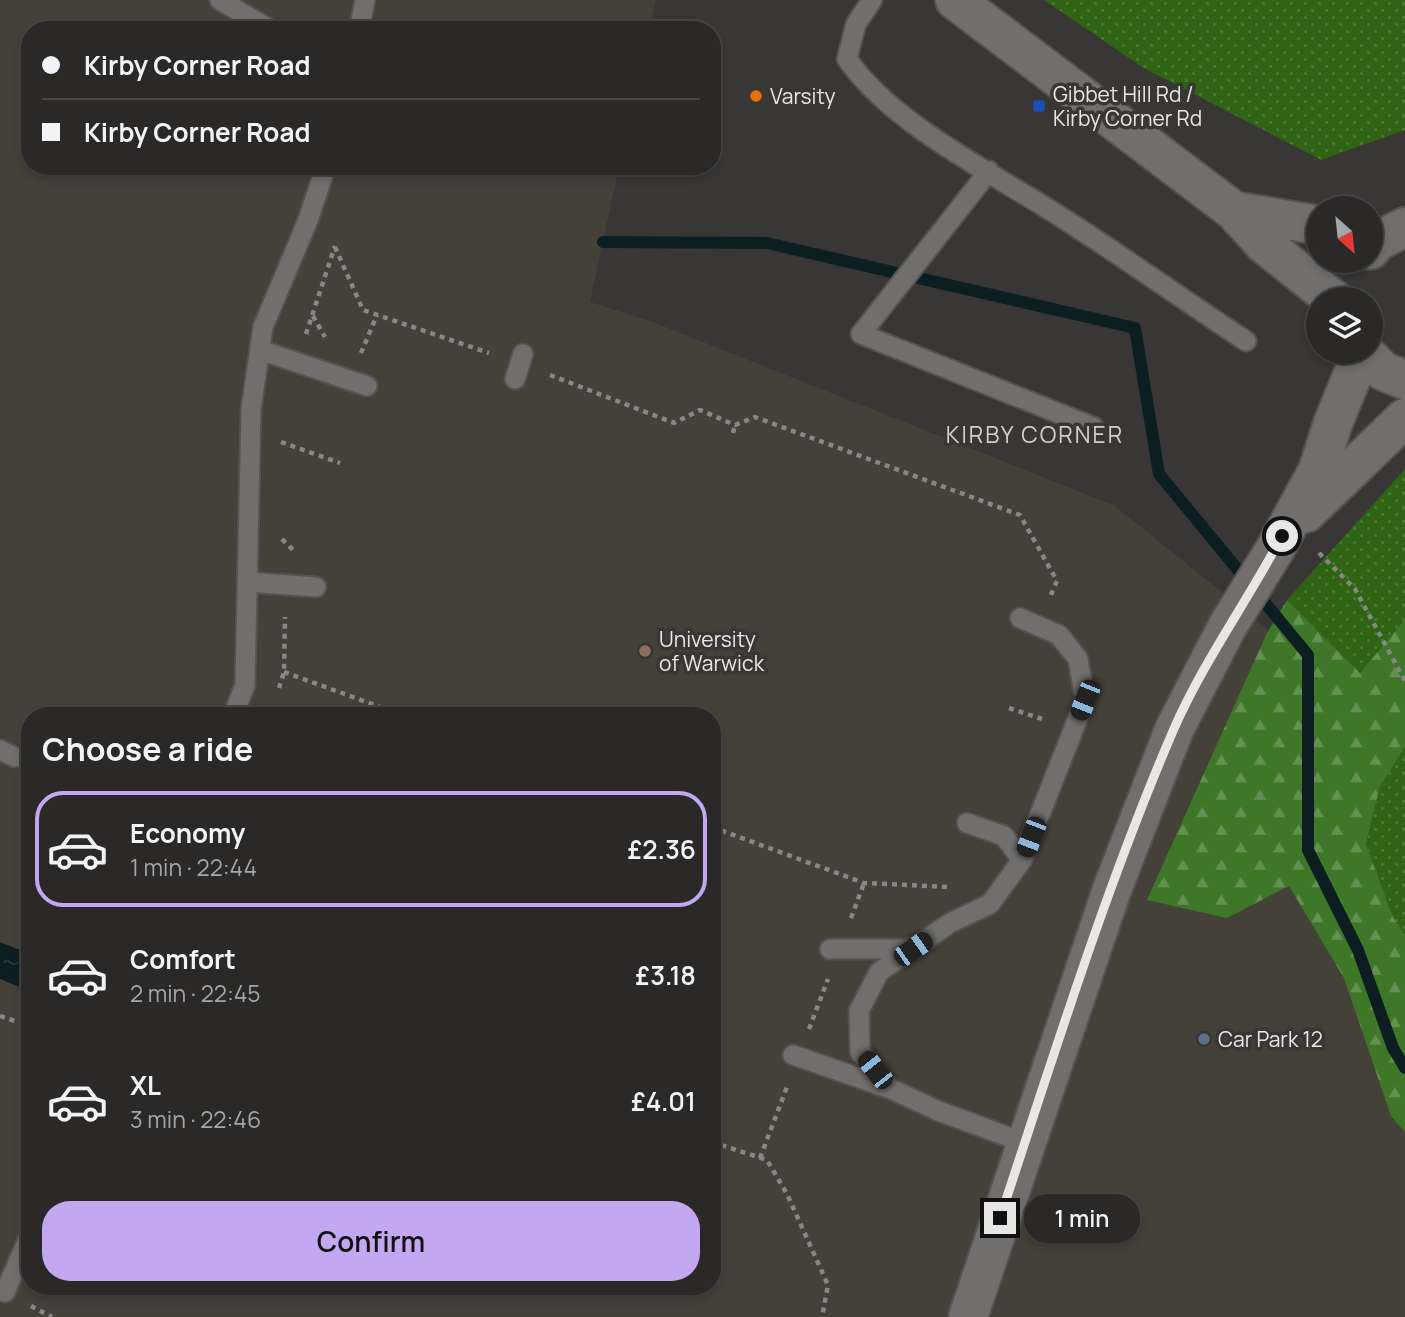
<!DOCTYPE html>
<html lang="en">
<head>
<meta charset="utf-8">
<style>
  :root { --surface:#2a2928; --page:#323130; --text:#f1f3f6; --muted:#a5a6a8; --line:#464545; --accent:#c4a7f1 }
  body { margin:0; font-family:Manrope,sans-serif; background:var(--page); color:var(--text); height:100vh; display:flex; flex-direction:column; font-size:26px; white-space:nowrap }
  * { box-sizing:border-box; margin:0 }
  p { font-size:23px; color:var(--muted) }
  .icon { flex:none; width:38px; height:38px; fill:none; stroke:currentColor; stroke-width:2; stroke-linecap:round; stroke-linejoin:round }
  .map { position:relative; flex:1; overflow:hidden }
  .panel { position:absolute; left:21px; top:707px; width:700px; height:588px; display:flex; flex-direction:column; background:var(--surface); border-radius:28px; box-shadow:0 4px 10px #0003,0 0 0 2px var(--line) }
  .panel>* { flex:none }
  .guide { position:absolute; left:21px; top:21px; width:700px; height:154px; border-radius:28px; box-shadow:0 4px 10px #0003,0 0 0 2px var(--line); display:grid; align-content:center; height:154px; padding:0 21px; background:var(--surface) }
  .needle { width:46px; rotate:153deg }
  .fabs { position:absolute; left:1306px; top:196px; display:grid; gap:14px }
  .fabs a { display:grid; place-items:center; width:77px; height:77px; border-radius:50%; background:var(--surface); box-shadow:0 4px 10px #0003,0 0 0 2px var(--line); font-size:35px }
  .end { position:absolute; width:32px; height:32px; margin:-16px; border:9px solid #e8e7e6; background:#111; box-shadow:0 0 0 4px #111 }
  .from { border-radius:50% }
  .bubble { position:absolute; height:49px; border-radius:24px; background:var(--surface); box-shadow:0 4px 10px #0003,0 0 0 2px var(--line); font-size:23px; font-weight:600; line-height:49px; text-align:center }
  .car { position:absolute; width:21px; height:42px; margin:-21px -10px; border-radius:9px; box-shadow:0 0 5px 2px #0007; background:linear-gradient(#222 24%,#8ab4d8 0 40%,#222 0 76%,#8ab4d8 0 86%,#222 0) }
  .guide b { display:flex; align-items:center; gap:24px; height:66px; font-size:26px }
  .guide b+b { border-top:2px solid var(--line) }
  .guide i { width:18px; height:18px; background:var(--text) }
  ul { padding:0; list-style:none }
  li { display:flex; align-items:center; gap:21px; height:116px; margin:0 14px 10px; padding:0 7px; border:4px solid transparent; border-radius:28px }
  li div { flex:1 }
  li b { display:block; font-size:26px }
  li em { font-style:normal; font-weight:600 }
  li.current { border-color:var(--accent) }
  li>.icon { width:63px; height:63px; stroke-width:1.5 }
  h2 { padding:0 21px; font-size:32px; line-height:84px }
  .primary-button { display:flex; gap:14px; margin-top:auto; padding:14px 21px }
  .primary-button a { flex:1; height:80px; border-radius:28px; background:var(--accent); color:#111; font-size:28px; font-weight:600; line-height:80px; text-align:center }
  .map>svg:first-child { display:block }
  .built { fill:#444139; fill-rule:evenodd }
  .grass { fill:url(#grass-dots) }
  .forest { fill:url(#forest-firs) }
  .water { fill:url(#water-ripples) }
  .lines { fill:none; stroke-linecap:round; stroke-linejoin:round }
  .stream { stroke:#0c1e22; stroke-width:12 }
  .service-casing { stroke:#545351; stroke-width:23 }
  .tertiary-casing { stroke:#545351; stroke-width:42 }
  .path { stroke:#888785; stroke-width:4.5; stroke-dasharray:5 5; stroke-linecap:butt }
  .service { stroke:#706f6d; stroke-width:19 }
  .tertiary { stroke:#706f6d; stroke-width:38 }
  .route { stroke:#e8e7e6; stroke-width:9 }
  .food-dot { fill:#e8710a; stroke:#383735; stroke-width:2.5 }
  .transit-dot { fill:#1a4fb4; stroke:#383735; stroke-width:2.5 }
  .education-dot { fill:#8d6e63; stroke:#383735; stroke-width:2.5 }
  .service-dot { fill:#5c6f8a; stroke:#383735; stroke-width:2.5 }
  .labels { text-anchor:middle; dominant-baseline:central; stroke-width:7; stroke-linejoin:round; paint-order:stroke }
  .poi-label { font-size:21px; fill:#e8e7e6; stroke:#383735; text-anchor:start }
  .neighbourhood-label { font-size:23px; letter-spacing:2px; fill:#d1cfcc; stroke:#383735 }
</style>
</head>
<body>
<div class="map">
<svg width="1405" height="1317" viewBox="0 0 1405 1317">
  <defs>
    <pattern id="grass-dots" width="8" height="8" patternUnits="userSpaceOnUse" patternTransform="scale(1.75)"><rect width="8" height="8" fill="#2e6414"/><path d="M2 2h.1M6 6h.1" fill="none" stroke="#4c7a36" stroke-width="1.8" stroke-linecap="round"/></pattern>
    <pattern id="forest-firs" width="22" height="20" patternUnits="userSpaceOnUse" patternTransform="scale(1.75)"><rect width="22" height="20" fill="#3f7728"/><path d="M5 1l3.5 6h-7zM16 11l3.5 6h-7z" fill="#649152"/></pattern>
    <pattern id="water-ripples" width="26" height="14" patternUnits="userSpaceOnUse" patternTransform="scale(1.75)"><rect width="26" height="14" fill="#0c1e22"/><path d="M2 4q2-2 4 0t4 0M15 11q2-2 4 0t4 0" fill="none" stroke="#2f3f42"/></pattern>
  </defs>
  <rect width="100%" height="100%" fill="#383735"/>
  <path class="built" d="M0 0H656L649 30H30V166H619L590 302 653 322 1115 506 1281 640 1405 1107V1317H0ZM30 716H712V1286H30Z"/>
  <path class="grass" d="M1044 0H1405V130L1321 160 1142 67Z
    M1405 469V619L1360 673 1287 600Z
    M1405 747V935L1393 917 1366 844 1380 786Z"/>
  <path class="forest" d="M1287 600 1360 673 1405 619V747L1380 786 1366 844 1393 917 1405 935V1132L1391 1116 1344 978 1289 886 1227 918 1147 900 1267 633Z"/>
  <path class="water" d="M0 942 30 954V974L25 989 0 979Z"/>
  <g class="lines">
    <path class="stream" d="M603 242 767 243 1135 328 1159 474 1308 655V850L1358 950 1393 1048 1405 1068"/>
    <g class="service-casing">
      <path id="service" d="M220 0 271 30
        M872 0 856 24 847 59C894 126 995 174 1064 219 1125 258 1185 301 1246 341
        M359 30 365 0
        M989 171 861 334 1093 427
        M260 350 367 386
        M515 379 523 354
        M247 582 316 587
        M1020 618 1059 635 1078 659 1085 700 1022 860 990 904 950 923 879 972 859 1011 860 1052 889 1088 936 1110 1025 1143
        M233 716 245 685 251 409 263 327 308 220 326 166
        M0 750 15 757
        M967 823 1004 836 1022 860
        M830 949H913
        M793 1055 888 1088
        M5 1292 30 1235"/>
    </g>
    <g class="tertiary-casing">
      <path id="tertiary" d="M955 0 1234 211 1264 244 1333 299
        M1234 211 1318 225
        M1370 250 1378 241 1405 227
        M1364 352 1383 371 1405 380
        M1306 513 1405 418
        M968 1317 1111 892 1174 730 1227 627 1274 551 1318 470 1333 423 1362 352"/>
    </g>
    <path class="path" d="M335 247 363 310 489 353
      M313 316 325 337
      M306 334 335 246
      M361 353 377 315
      M550 375 674 423 700 410 735 425 755 417 1020 515 1057 581 1050 597
      M733 433 735 425
      M281 442 340 463
      M282 539 296 553
      M1319 553 1355 589 1405 681
      M284 672 405 716
      M279 688 284 672 285 617
      M1009 708 1042 719
      M712 827 864 883 949 887
      M851 918 864 883
      M0 1016 30 1026
      M809 1029 828 979
      M712 1142 767 1160 787 1194 828 1285 822 1317
      M760 1158 787 1087
      M31 1306 52 1317"/>
    <use href="#service" class="service"/>
    <use href="#tertiary" class="tertiary"/>
  </g>
  <g class="lines">
    <path class="route" d="M1000 1218C1054 1055 1105 889 1173 731 1203 662 1247 602 1282 536"/>
  </g>
  <circle class="food-dot" cx="756" cy="96" r="7"/>
  <rect class="transit-dot" x="1032" y="99" width="14" height="14" rx="3.5"/>
  <circle class="education-dot" cx="645" cy="651" r="7"/>
  <circle class="service-dot" cx="1204" cy="1039" r="7"/>
  <g class="labels">
    <g class="poi-label">
      <text x="1053" y="94">Gibbet Hill Rd /<tspan x="1053" dy="24">Kirby Corner Rd</tspan></text>
      <text x="770" y="96">Varsity</text>
      <text x="659" y="639">University<tspan x="659" dy="24">of Warwick</tspan></text>
      <text x="1218" y="1039">Car Park 12</text>
    </g>
    <g class="neighbourhood-label">
      <text x="1035" y="434">KIRBY CORNER</text>
    </g>
  </g>
</svg>
<div class="fabs">
<a><svg class="needle" viewBox="-14 -14 28 28"><path d="M0-13l5 13h-10z" fill="#e53935"/><path d="M0 13l5-13h-10z" fill="#a5a6a8"/></svg></a>
<a><svg class="icon" aria-label="layers" viewBox="0 0 24 24"><path d="M12 4l9 5-9 5-9-5zM3 14l9 5 9-5"/></svg></a>
</div>
<i class="end from" style="left:1282px;top:536px"></i>
<i class="end" style="left:1000px;top:1218px"></i>
<div class="bubble" style="left:1024px;top:1194px;width:116px">1 min</div>
<i class="car" style="left:1085px;top:700px;rotate:202deg"></i>
<i class="car" style="left:1031px;top:837px;rotate:201deg"></i>
<i class="car" style="left:913px;top:949px;rotate:55deg"></i>
<i class="car" style="left:875px;top:1070px;rotate:322deg"></i>
<div class="guide">
<b><i class="from"></i>Kirby Corner Road</b>
<b><i></i>Kirby Corner Road</b>
</div>
<section class="panel">
<h2>Choose a ride</h2>
<ul>
<li class="current"><svg class="icon" aria-label="car" viewBox="0 0 24 24"><path d="M5 17H2v-5l4-1 3-4h7l3 4 3 1v5h-3M9 17h6M6 11h13"/><circle cx="7" cy="17" r="2"/><circle cx="17" cy="17" r="2"/></svg><div><b>Economy</b><p>1 min · 22:44</p></div><em>£2.36</em></li>
<li><svg class="icon" aria-label="car" viewBox="0 0 24 24"><path d="M5 17H2v-5l4-1 3-4h7l3 4 3 1v5h-3M9 17h6M6 11h13"/><circle cx="7" cy="17" r="2"/><circle cx="17" cy="17" r="2"/></svg><div><b>Comfort</b><p>2 min · 22:45</p></div><em>£3.18</em></li>
<li><svg class="icon" aria-label="car" viewBox="0 0 24 24"><path d="M5 17H2v-5l4-1 3-4h7l3 4 3 1v5h-3M9 17h6M6 11h13"/><circle cx="7" cy="17" r="2"/><circle cx="17" cy="17" r="2"/></svg><div><b>XL</b><p>3 min · 22:46</p></div><em>£4.01</em></li>
</ul>
<div class="primary-button"><a>Confirm</a></div>
</section>
</div>
</body>
</html>
